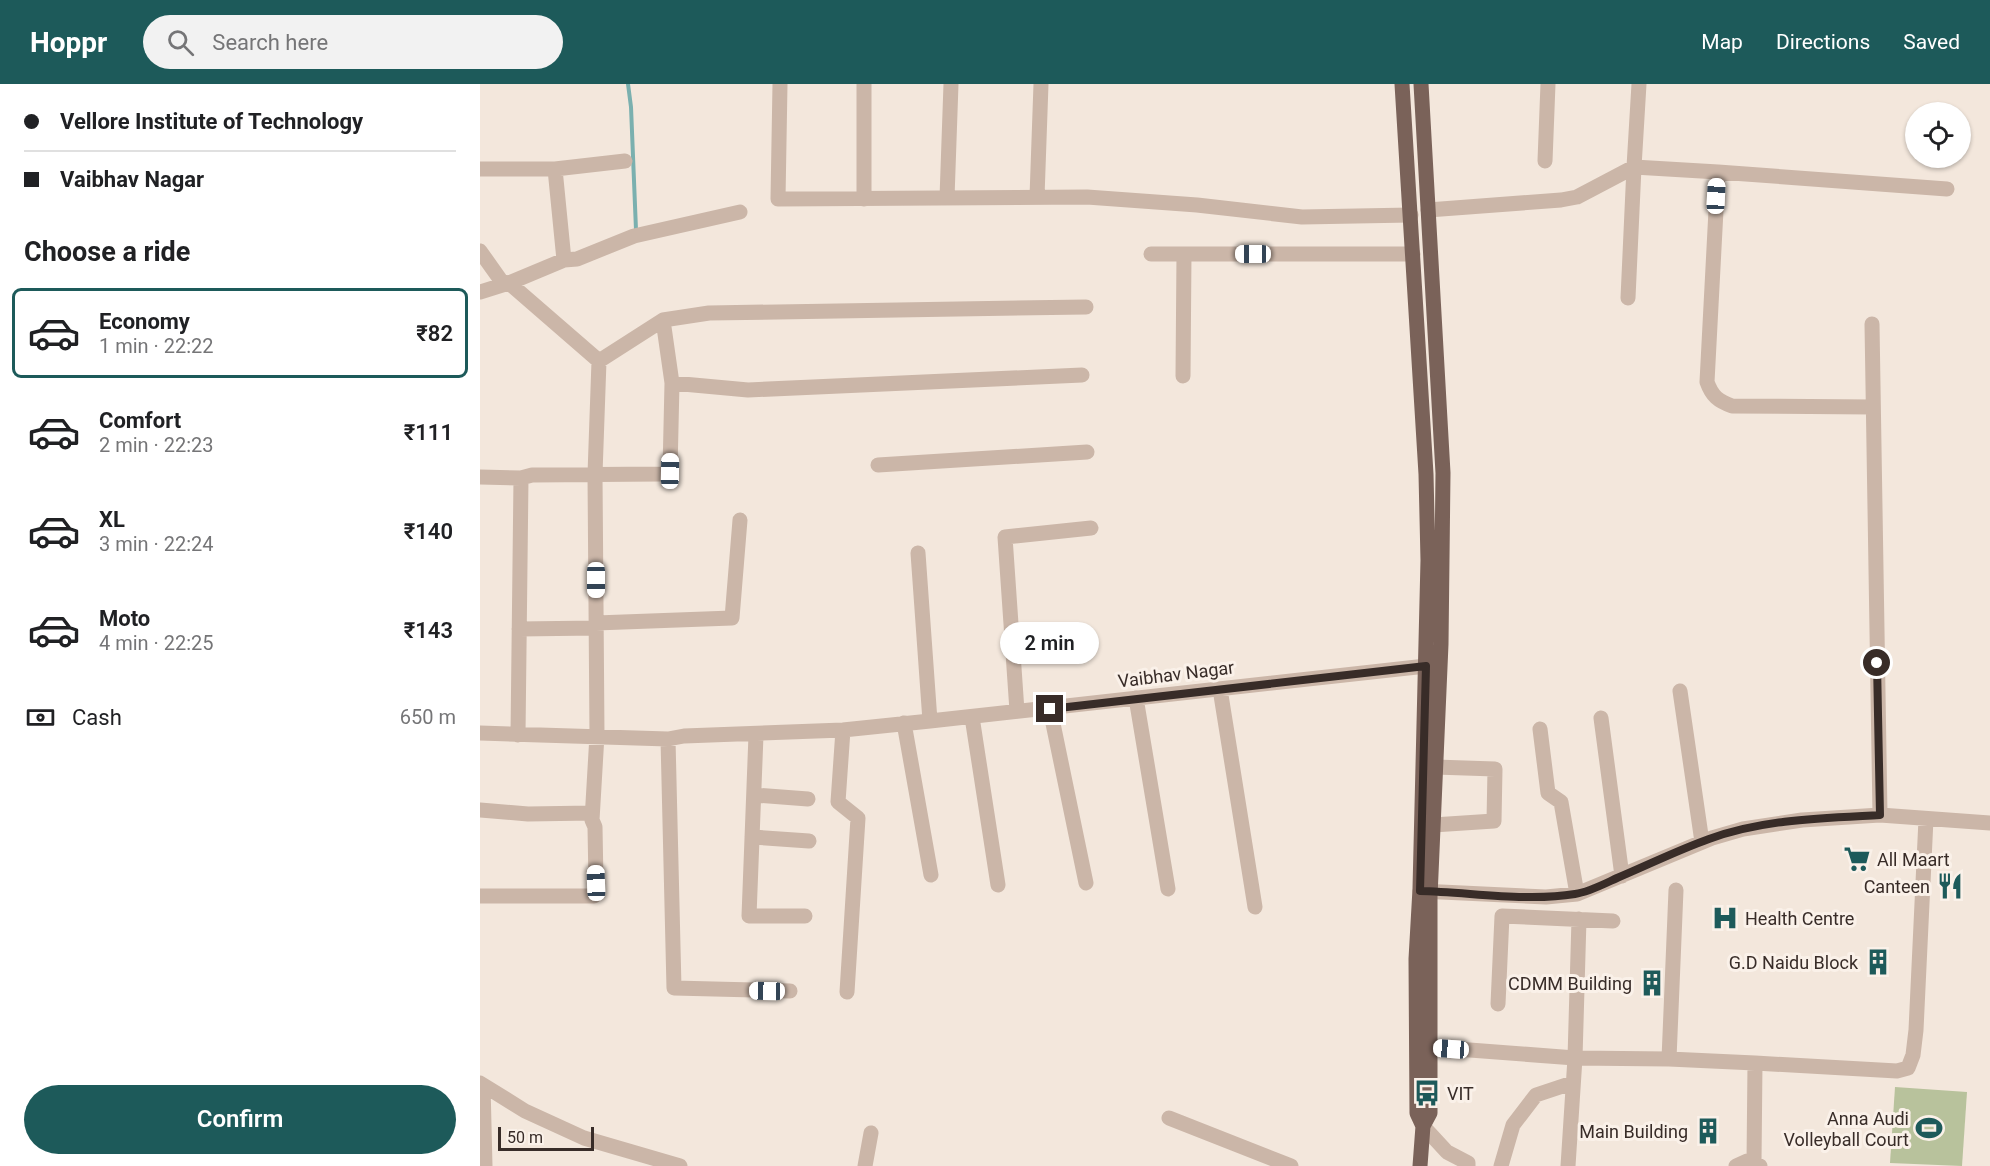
<!DOCTYPE html>
<html lang="en">
<head>
<meta charset="utf-8">
<style>
  :root { --surface:#fff; --page:#f2f2f2; --text:#202124; --muted:#757577; --line:#e0e0e0; --accent:#1d5a5a }
  body { margin:0; font-family:Roboto,sans-serif; background:var(--page); color:var(--text); height:100vh; display:flex; flex-direction:column; font-size:22px; white-space:nowrap }
  * { box-sizing:border-box; margin:0 }
  p { font-size:20px; color:var(--muted) }
  .icon { flex:none; width:33px; height:33px; fill:none; stroke:currentColor; stroke-width:2; stroke-linecap:round; stroke-linejoin:round }
  .map { position:relative; flex:1; overflow:hidden }
  .drawer { display:flex; flex-direction:column; background:var(--surface); width:480px }
  .drawer>* { flex:none }
  .top-card { display:grid; align-content:center; height:132px; padding:0 24px; background:var(--surface) }
  .tools { position:absolute; left:1425px; top:18px; display:grid; gap:12px }
  .tools a { display:grid; place-items:center; width:66px; height:66px; border-radius:50%; background:var(--surface); box-shadow:0 2px 4px #0004; font-size:30px }
  .scale { position:absolute; left:18px; bottom:15px; width:96px; box-sizing:border-box; padding-left:6px; border:3px solid #382c28; border-top:0; font-size:16px; line-height:21px; white-space:nowrap; color:#382c28; -webkit-text-stroke:4px #faf1e9; paint-order:stroke }
  .end { position:absolute; width:27px; height:27px; margin:-14px; border:8px solid #382c28; background:#fff; box-shadow:0 0 0 3px #fff }
  .from { border-radius:50% }
  .bubble { position:absolute; height:42px; border-radius:21px; background:var(--surface); box-shadow:0 2px 4px #0004; font-size:20px; font-weight:600; line-height:42px; text-align:center }
  .car { position:absolute; width:18px; height:36px; margin:-18px -9px; border-radius:8px; box-shadow:0 0 4px 2px #0007; background:linear-gradient(#fff 24%,#345 0 40%,#fff 0 76%,#345 0 86%,#fff 0) }
  .top-card b { display:flex; align-items:center; gap:21px; height:57px; font-size:22px }
  .top-card b+b { border-top:2px solid var(--line) }
  .top-card i { width:15px; height:15px; background:var(--text) }
  ul { padding:0; list-style:none }
  li { display:flex; align-items:center; gap:18px; height:90px; margin:0 12px 9px; padding:0 12px; border:3px solid transparent; border-radius:9px }
  li div { flex:1 }
  li b { display:block; font-size:22px }
  li em { font-style:normal; font-weight:600 }
  li.active { border-color:var(--accent) }
  li>.icon { width:54px; height:54px; stroke-width:1.5 }
  h2 { padding:0 24px; font-size:27px; line-height:72px }
  .pay { display:flex; align-items:center; gap:15px; height:66px; padding:0 24px; font-size:22px }
  .pay p { margin-inline-start:auto }
  .cta { display:flex; gap:12px; margin-top:auto; padding:12px 24px }
  .cta a { flex:1; height:69px; border-radius:36px; background:var(--accent); color:#fff; font-size:24px; font-weight:600; line-height:69px; text-align:center }
  header { display:flex; align-items:center; gap:36px; box-sizing:border-box; height:84px; padding:0 30px; background:var(--accent); color:#fff }
  header strong { font-size:28px }
  nav { display:flex; gap:33px; margin-inline-start:auto; font-size:21px }
  .search { width:420px; height:54px; background:var(--page); display:flex; align-items:center; gap:15px; box-sizing:border-box; padding:0 21px; border-radius:33px; color:var(--muted); font-size:22px }
  main { display:flex; flex:1; min-height:0 }
  .map>svg:first-child { display:block }
  .green { fill:#b8c29c }
  .lines { fill:none; stroke-linecap:round; stroke-linejoin:round }
  .stream { stroke:#7ab0af; stroke-width:4 }
  .minor { stroke:#cbb6a8; stroke-width:15 }
  .major { stroke:#7a6259; stroke-width:15 }
  .route { stroke:#382c28; stroke-width:8 }
  .labels { text-anchor:middle; dominant-baseline:central; stroke-width:6; stroke-linejoin:round; paint-order:stroke }
  .street-label { font-size:18px; fill:#382c28; stroke:#faf1e9 }
  .poi-label { font-size:18px; fill:#382c28; stroke:#faf1e9; text-anchor:end }
</style>
</head>
<body>
<header>
<strong>Hoppr</strong>
<div class="search"><svg class="icon" aria-label="search" viewBox="0 0 24 24"><circle cx="10" cy="10" r="6"/><path d="M15 15l6 6"/></svg>Search here</div>
<nav><a>Map</a><a>Directions</a><a>Saved</a></nav>
</header>
<main>
<section class="drawer">
<div class="top-card">
<b><i class="from"></i>Vellore Institute of Technology</b>
<b><i></i>Vaibhav Nagar</b>
</div>
<h2>Choose a ride</h2>
<ul>
<li class="active"><svg class="icon" aria-label="car" viewBox="0 0 24 24"><path d="M5 17H2v-5l4-1 3-4h7l3 4 3 1v5h-3M9 17h6M6 11h13"/><circle cx="7" cy="17" r="2"/><circle cx="17" cy="17" r="2"/></svg><div><b>Economy</b><p>1 min · 22:22</p></div><em>₹82</em></li>
<li><svg class="icon" aria-label="car" viewBox="0 0 24 24"><path d="M5 17H2v-5l4-1 3-4h7l3 4 3 1v5h-3M9 17h6M6 11h13"/><circle cx="7" cy="17" r="2"/><circle cx="17" cy="17" r="2"/></svg><div><b>Comfort</b><p>2 min · 22:23</p></div><em>₹111</em></li>
<li><svg class="icon" aria-label="car" viewBox="0 0 24 24"><path d="M5 17H2v-5l4-1 3-4h7l3 4 3 1v5h-3M9 17h6M6 11h13"/><circle cx="7" cy="17" r="2"/><circle cx="17" cy="17" r="2"/></svg><div><b>XL</b><p>3 min · 22:24</p></div><em>₹140</em></li>
<li><svg class="icon" aria-label="car" viewBox="0 0 24 24"><path d="M5 17H2v-5l4-1 3-4h7l3 4 3 1v5h-3M9 17h6M6 11h13"/><circle cx="7" cy="17" r="2"/><circle cx="17" cy="17" r="2"/></svg><div><b>Moto</b><p>4 min · 22:25</p></div><em>₹143</em></li>
</ul>
<div class="pay"><svg class="icon" aria-label="cash" viewBox="0 0 24 24"><path d="M3 7h18v10H3z"/><circle cx="12" cy="12" r="2"/></svg>Cash<p>650 m</p></div>
<div class="cta"><a>Confirm</a></div>
</section>
<div class="map">
<svg width="1510" height="1082" viewBox="0 0 1510 1082">
  <rect width="100%" height="100%" fill="#f3e7dc"/>
  <path class="green" d="M1415 1003 1487 1008 1482 1082 1410 1079Z"/>
  <g class="lines">
    <path class="stream" d="M148 0 151 23 156 146"/>
    <path class="minor" d="M300 0 298 115 607 113 717 121 822 133 931 131
      M384 0V115
      M1159 0 1154 83 1238 88 1227 298C1232 312 1238 317 1252 322L1392 323
      M1065 77 1068 0
      M0 85H75L145 77
      M75 85 84 176
      M1238 88 1467 105
      M557 113 561 0
      M467 114 471 0
      M948 126 1081 116 1097 113 1154 83 1148 214
      M0 167 22 198 29 199 119 277 115 390 117 651 112 736 115 743 116 799 114 812H0
      M671 170H933
      M0 208 29 199 84 176 97 175 154 152 260 128
      M1392 240 1400 731
      M119 277 183 236 229 229 606 223
      M703 292 704 170
      M192 299 268 306 602 291
      M398 381 607 368
      M0 393 41 394 52 391 182 390 190 387 192 299 183 236
      M116 539 252 534 260 436
      M39 545 116 544
      M740 605 775 823
      M1200 607 1222 758
      M656 614 688 805
      M570 625 606 799
      M537 627 525 453 611 444
      M492 633 518 801
      M1121 634 1142 792
      M450 637 946 582
      M424 639 451 791
      M1060 645 1068 709 1081 718 1097 810
      M363 646 358 718 378 734 367 908
      M0 649 188 655 204 652 363 646 450 637 438 469
      M38 651 41 394
      M276 651 269 832H325
      M188 655 194 904 310 907
      M274 711 328 715
      M0 726 48 730 112 729
      M953 741 1014 737 1015 685 955 683
      M272 753 329 757
      M940 807 1066 813 1097 810 1232 754 1263 745 1322 736 1400 731 1510 739
      M1018 920 1022 832 1133 837
      M950 963 1095 974 1189 975 1275 979
      M1189 975 1196 806
      M0 999 45 1027 104 1054 200 1082
      M3 1001 5 1082
      M689 1034 811 1082
      M943 1042 967 1068 988 1079V1082
      M1274 1078 1275 979 1417 987 1428 984 1433 971 1436 946 1446 735
      M385 1082 391 1049
      M1021 1082 1033 1041 1056 1011 1092 999
      M1088 1082 1095 974 1099 835
      M1256 1082 1267 1077 1280 1082"/>
    <path class="major" d="M922 0 946 390 948 476 940 805 936 875 937 1029 943 1042
      M940 1082 943 1042 950 1029V813L961 560 963 389 941 0"/>
  </g>
  <g class="lines">
    <path class="route" d="M570 625 946 582 940 807C989 808 1047 818 1095 810 1109 808 1124 800 1137 794 1168 781 1198 766 1229 755 1283 735 1344 734 1400 731L1397 579"/>
  </g>
  <defs>
    <g id="supermarket-bare" transform="scale(2.07)"><path d="M-6-5.5h2.5l.6 2H6L4.5 2H-2.5L-4.4-4H-6ZM-1.5 3.2a1.3 1.3 0 1 0 .1 0ZM3 3.2a1.3 1.3 0 1 0 .1 0Z" fill="#1d5a5a" stroke="#faf1e9" stroke-width="2.5" paint-order="stroke"/></g>
    <g id="restaurant-bare" transform="scale(2.07)"><path d="M-5-6h1v4h1v-4h1v4h1v-4h1v5L-1.5 .5V6h-2V.5L-5-1ZM5-6V6H3V1.5H1.5Q1.5-4 5-6Z" fill="#1d5a5a" stroke="#faf1e9" stroke-width="2.5" paint-order="stroke"/></g>
    <g id="hospital-bare" transform="scale(2.07)"><path d="M-5-5h3v3.5h4V-5h3V5h-3V1.5h-4V5h-3Z" fill="#1d5a5a" stroke="#faf1e9" stroke-width="2.5" paint-order="stroke"/></g>
    <g id="building-bare" transform="scale(2.07)"><path d="M-4-6H4V6H1V3H-1V6H-4ZM-2.5-4.3h1.7v1.8h-1.7ZM.8-4.3h1.7v1.8H.8ZM-2.5-1h1.7V.8h-1.7ZM.8-1h1.7V.8H.8Z" fill="#1d5a5a" stroke="#faf1e9" stroke-width="2.5" paint-order="stroke"/></g>
    <g id="bus-bare" transform="scale(2.07)"><path d="M-5-6H5V4H4V6H2V4H-2V6H-4V4H-5ZM-3.5-4V0h7V-4ZM-3.5 1.2v1.5H-2V1.2ZM2 1.2v1.5H3.5V1.2Z" fill="#1d5a5a" stroke="#faf1e9" stroke-width="2.5" paint-order="stroke"/></g>
    <g id="stadium-bare" transform="scale(2.07)"><path d="M0-5a6.5 5 0 1 0 0 10a6.5 5 0 1 0 0-10ZM-3.5-1.8h7v3.6h-7Z" fill="#1d5a5a" stroke="#faf1e9" stroke-width="2.5" paint-order="stroke"/></g>
  </defs>
  <g fill-rule="evenodd">
    <use href="#supermarket-bare" x="1377" y="775"/>
    <use href="#restaurant-bare" x="1470" y="802"/>
    <use href="#hospital-bare" x="1245" y="834"/>
    <use href="#building-bare" x="1398" y="878"/>
    <use href="#building-bare" x="1172" y="899"/>
    <use href="#bus-bare" x="947" y="1009"/>
    <use href="#stadium-bare" x="1449" y="1044"/>
    <use href="#building-bare" x="1228" y="1047"/>
  </g>
  <g class="labels">
    <g class="street-label">
      <text transform="translate(696 590) rotate(-7)">Vaibhav Nagar</text>
    </g>
    <g class="poi-label">
      <text x="1397" y="775" text-anchor="start">All Maart</text>
      <text x="1450" y="802">Canteen</text>
      <text x="1265" y="834" text-anchor="start">Health Centre</text>
      <text x="1378" y="878">G.D Naidu Block</text>
      <text x="1152" y="899">CDMM Building</text>
      <text x="967" y="1009" text-anchor="start">VIT</text>
      <text x="1429" y="1034">Anna Audi<tspan x="1429" dy="21">Volleyball Court</tspan></text>
      <text x="1208" y="1047">Main Building</text>
    </g>
  </g>
</svg>
<div class="tools">
<a><svg class="icon" aria-label="locate" viewBox="0 0 24 24"><circle cx="12" cy="12" r="6"/><path d="M12 2v4M12 18v4M2 12h4M18 12h4"/></svg></a>
</div>
<div class="scale">50 m</div>
<i class="end from" style="left:1397px;top:579px"></i>
<i class="end" style="left:570px;top:625px"></i>
<div class="bubble" style="left:520px;top:538px;width:99px">2 min</div>
<i class="car" style="left:1236px;top:112px;rotate:3deg"></i>
<i class="car" style="left:773px;top:170px;rotate:270deg"></i>
<i class="car" style="left:190px;top:387px;rotate:1deg"></i>
<i class="car" style="left:116px;top:496px;rotate:180deg"></i>
<i class="car" style="left:116px;top:799px;rotate:358deg"></i>
<i class="car" style="left:287px;top:907px;rotate:271deg"></i>
<i class="car" style="left:971px;top:965px;rotate:274deg"></i>
</div>
</main>
</body>
</html>
